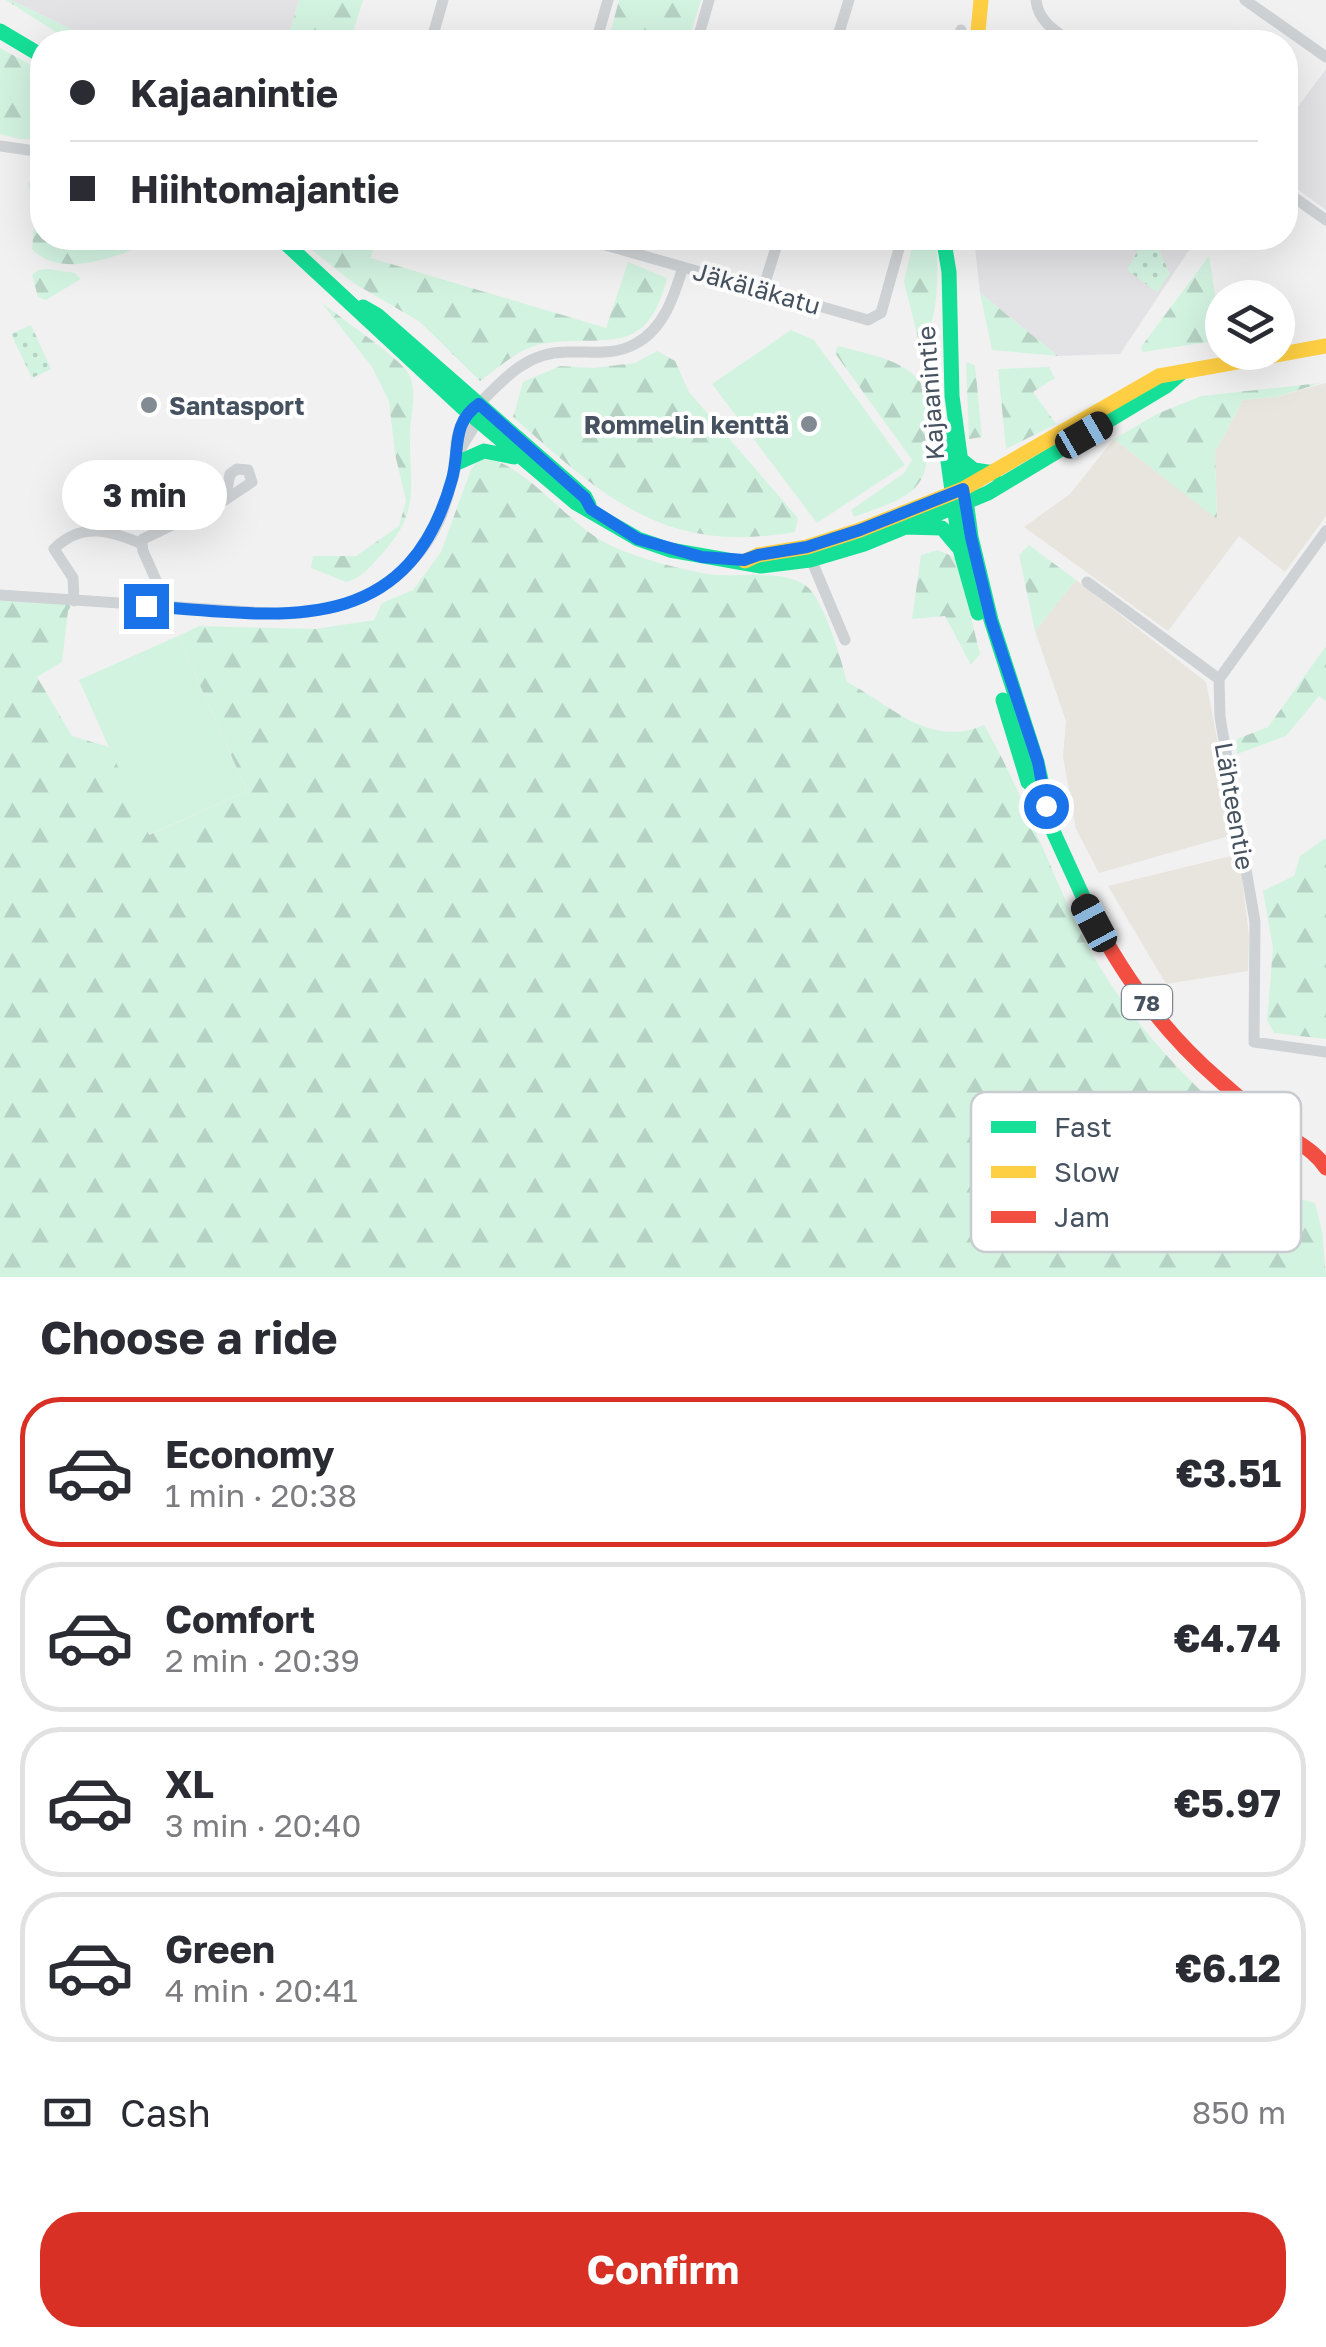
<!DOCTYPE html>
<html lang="en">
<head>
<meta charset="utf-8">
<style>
  :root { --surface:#fff; --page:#f7f7f7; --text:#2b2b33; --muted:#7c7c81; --line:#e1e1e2; --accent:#d93025 }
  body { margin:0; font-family:"Golos Text",sans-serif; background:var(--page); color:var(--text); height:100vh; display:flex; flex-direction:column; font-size:38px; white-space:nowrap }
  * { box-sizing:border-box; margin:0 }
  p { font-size:32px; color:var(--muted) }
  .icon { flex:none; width:55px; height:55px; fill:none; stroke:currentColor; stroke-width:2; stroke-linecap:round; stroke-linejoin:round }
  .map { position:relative; height:1277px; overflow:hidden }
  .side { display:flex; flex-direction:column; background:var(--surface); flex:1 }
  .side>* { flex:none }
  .top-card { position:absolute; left:30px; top:30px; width:1268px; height:220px; border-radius:40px; box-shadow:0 10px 40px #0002; display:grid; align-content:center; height:220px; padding:0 40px; background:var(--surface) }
  .tools { position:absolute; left:1205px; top:280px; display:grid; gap:20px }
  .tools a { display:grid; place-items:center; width:90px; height:90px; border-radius:50%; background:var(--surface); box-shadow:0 10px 40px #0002; font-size:50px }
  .end { position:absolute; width:45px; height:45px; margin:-22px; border:12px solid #1a73e8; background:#fff; box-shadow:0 0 0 5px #fff }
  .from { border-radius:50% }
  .bubble { position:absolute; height:70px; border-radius:35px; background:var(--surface); box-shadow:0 10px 40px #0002; font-size:32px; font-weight:700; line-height:70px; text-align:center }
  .car { position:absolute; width:30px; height:60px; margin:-30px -15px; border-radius:12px; box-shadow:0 0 8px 2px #0007; background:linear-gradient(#222 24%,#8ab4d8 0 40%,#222 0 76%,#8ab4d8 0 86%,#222 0) }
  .top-card b { display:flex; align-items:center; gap:35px; height:95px; font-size:38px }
  .top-card b+b { border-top:2px solid var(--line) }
  .top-card i { width:25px; height:25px; background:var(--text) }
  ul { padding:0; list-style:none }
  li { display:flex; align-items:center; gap:30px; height:150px; margin:0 20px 15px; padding:0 20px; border:5px solid var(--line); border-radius:40px }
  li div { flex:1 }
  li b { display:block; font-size:38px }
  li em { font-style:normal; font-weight:700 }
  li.active { border-color:var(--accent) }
  li>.icon { width:90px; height:90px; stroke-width:1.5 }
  h2 { padding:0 40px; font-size:45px; line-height:120px }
  .pay { display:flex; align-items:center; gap:25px; height:110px; padding:0 40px; font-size:38px }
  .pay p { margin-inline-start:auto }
  .primary-button { display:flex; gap:20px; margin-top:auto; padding:20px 40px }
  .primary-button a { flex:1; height:115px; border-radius:40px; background:var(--accent); color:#fff; font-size:40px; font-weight:700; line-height:115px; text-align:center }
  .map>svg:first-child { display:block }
  .commercial { fill:#e7e5de }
  .education { fill:#e3e2e4 }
  .grass { fill:#d3f3e1 }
  .forest { fill:url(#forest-firs) }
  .park { fill:url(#park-dots) }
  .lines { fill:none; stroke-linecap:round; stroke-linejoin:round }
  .street { stroke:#ced2d5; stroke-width:11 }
  .fast { stroke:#16e098; stroke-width:15 }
  .slow { stroke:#ffcf43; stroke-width:15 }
  .jam { stroke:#f24e42; stroke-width:15 }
  .route { stroke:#1a73e8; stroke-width:12 }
  .poi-dot { fill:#828a93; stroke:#fff; stroke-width:4 }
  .labels { text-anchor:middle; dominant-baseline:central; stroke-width:8; stroke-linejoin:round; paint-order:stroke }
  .shield { fill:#fff; stroke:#7e8690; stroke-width:2.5 }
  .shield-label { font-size:22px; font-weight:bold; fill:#465260 }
  .street-label { font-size:25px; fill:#465260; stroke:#fff }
  .poi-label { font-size:25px; font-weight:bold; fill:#465260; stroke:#fff; text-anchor:start }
  .key { fill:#fff; stroke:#c8cbcf; stroke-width:2.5 }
  .key-label { font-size:28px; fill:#465260 }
</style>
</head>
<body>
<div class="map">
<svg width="1326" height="1277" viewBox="0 0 1326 1277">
  <defs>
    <pattern id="forest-firs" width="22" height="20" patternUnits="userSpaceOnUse" patternTransform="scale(2.5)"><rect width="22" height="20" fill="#d3f3e1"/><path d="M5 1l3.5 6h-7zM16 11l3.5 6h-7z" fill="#b6d2c4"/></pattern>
    <pattern id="park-dots" width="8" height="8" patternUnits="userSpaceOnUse" patternTransform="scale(2.5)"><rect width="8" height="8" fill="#d3f3e1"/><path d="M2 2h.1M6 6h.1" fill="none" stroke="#b6d2c4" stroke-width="1.8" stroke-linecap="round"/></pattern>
  </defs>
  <rect width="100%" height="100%" fill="#f2f1f1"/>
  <path class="commercial" d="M1326 383V516L1285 572 1239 536 1168 631 1024 527 1070 494 1114 439 1217 518 1215 452 1243 400 1276 397Z
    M1076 580 1206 682 1236 834 1099 873 1076 829 1063 757 1066 721 1035 631Z
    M1239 854 1249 936 1248 971 1166 984 1108 886Z"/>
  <path class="education" d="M11 0H299L287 42H97Z
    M1326 69V210L1285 180V107L1294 112Z
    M974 238H1197L1120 354 1058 356 980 293Z"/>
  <path class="grass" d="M791 330 814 340 905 465 817 523 712 384Z
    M178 636 247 791 148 835 79 680Z"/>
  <path class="forest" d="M6 0H11L97 42H71Z
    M299 0H363L350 42H287Z
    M619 0H701L688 42H608Z
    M0 48 42 71V139H20L0 134Z
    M42 176V238H159C127 253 62 282 32 249L35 216 28 184 33 177Z
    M297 238H375L371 258 606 328 628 262 667 278C647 358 609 335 547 343 521 346 501 366 480 381L420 322 352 282Z
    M914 238H937C936 262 943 330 918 338L904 282Z
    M1209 256 1222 340 1143 352 1141 347Z
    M49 269 75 273 81 279 46 300 38 297 32 275 38 270Z
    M980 293 1058 356 992 350Z
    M321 302C343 320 390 351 406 370 419 386 411 412 410 431 409 485 422 510 382 554 371 566 362 578 346 582L311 568 313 556H356L399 526 406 501 395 454 389 401 372 367Z
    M838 346C864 353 897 358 916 377 927 387 925 407 927 421 933 491 915 495 854 517L851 510 904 473 912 460 835 353Z
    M657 351 675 361 689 392 798 518 795 532C664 555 605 498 513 417L523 382 560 366 593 368 635 363Z
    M966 362 975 365 982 437 969 439Z
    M1049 367 1055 378 1033 392 1056 424 1006 449 998 369Z
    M1321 383 1276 397 1243 400 1215 452 1217 519 1114 439 1157 414 1201 396Z
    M481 457C530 464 565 525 612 546 640 559 677 568 707 574 735 578 783 569 805 585 824 598 841 659 847 682 894 707 929 748 984 725 1021 789 1046 860 1078 927 1119 1011 1183 1079 1254 1139L1257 1159 1249 1192 1279 1193 1315 1203 1322 1231 1326 1277H0V595L74 601 68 611 62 662 37 677 72 736 109 747 149 835 247 791 178 636 199 626 315 629 374 620 382 603 413 590 441 552 471 469Z
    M1029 545 1076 580 1035 631 1019 555Z
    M938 550 956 558 980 654 971 665 945 616 912 619 921 555Z
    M1326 646V701L1319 696 1286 736 1237 754V739L1268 727Z
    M1326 838V1039L1274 1033 1267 1020 1273 948 1263 891 1294 876 1300 856Z"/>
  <path class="park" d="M1145 238H1169L1160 252 1170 274 1157 292 1127 270Z
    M31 325 51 369 32 378 11 334Z"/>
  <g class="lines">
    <path class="street" d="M1036 0C1038 21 1055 31 1071 42
      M1245 0 1326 57
      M431 42 443 0
      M596 42 608 0
      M697 42 709 0
      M836 42 849 0
      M957 42 961 30
      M0 146 42 152
      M1285 191 1326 220
      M581 238 868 320 881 313 902 238
      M638 254 642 238
      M763 289 779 238
      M456 454C454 429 466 417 482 401 506 376 529 352 566 352 590 351 613 356 635 344 664 329 674 296 683 267
      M1326 531 1219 679 1220 717 1255 922 1254 1042 1326 1052
      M142 544 143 539 225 500 252 482 248 470 237 469 230 474 225 500
      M142 544 143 551 168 607
      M808 552 845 640
      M1087 582 1219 679
      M0 595 281 614C347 613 410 584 439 521 448 501 453 477 459 455 463 439 477 429 478 413
      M74 601 73 578 54 549C81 522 110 530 142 544"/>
    <path class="fast" d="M0 31 42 56
      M280 238 462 407 576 503 638 539 670 550 761 566 810 560 864 544 988 493 1166 386 1181 373
      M945 248 949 272 952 396 971 537 991 620 1037 762 1052 829 1085 901
      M363 307 377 315 585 497 589 505
      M944 432 960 549 978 613
      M959 458 974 470 994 473
      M457 463 484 451 514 457
      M904 527 942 528 959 548
      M1003 700 1028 782 1043 797"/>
    <path class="slow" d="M977 42 981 0
      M745 561 758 555 807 547 860 530 963 489 1159 376 1326 346"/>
    <path class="jam" d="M1085 901C1117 968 1162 1031 1219 1080 1238 1097 1258 1114 1279 1129 1296 1143 1314 1149 1326 1168"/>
  </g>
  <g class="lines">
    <path class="route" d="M146 606C281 616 407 641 452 479 460 450 451 423 479 404L585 498 591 509 638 539 702 557 744 560 758 555 807 547 860 530 963 489 971 537 991 620 1038 762 1046 806"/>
  </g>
  <g class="poi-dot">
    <circle cx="149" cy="405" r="10"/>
    <circle cx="809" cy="424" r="10"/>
  </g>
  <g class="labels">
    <rect class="shield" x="1122" y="985" width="50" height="34" rx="8"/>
    <g class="shield-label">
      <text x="1147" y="1002">78</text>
    </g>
    <g class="street-label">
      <text transform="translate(757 288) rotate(16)">Jäkäläkatu</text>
      <text transform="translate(930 393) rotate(-94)">Kajaanintie</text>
      <text transform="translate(1235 806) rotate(80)">Lähteentie</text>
    </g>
    <g class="poi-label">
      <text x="169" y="405">Santasport</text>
      <text x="789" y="424" text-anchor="end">Rommelin kenttä</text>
    </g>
  </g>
  <rect x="971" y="1092" width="330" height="160" rx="15" class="key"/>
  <rect x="991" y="1121" width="45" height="12" fill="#16e098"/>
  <rect x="991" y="1166" width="45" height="12" fill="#ffcf43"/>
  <rect x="991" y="1211" width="45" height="12" fill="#f24e42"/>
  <g class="key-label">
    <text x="1054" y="1137">Fast</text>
    <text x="1054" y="1182">Slow</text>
    <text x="1054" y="1227">Jam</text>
  </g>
</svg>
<div class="tools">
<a><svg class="icon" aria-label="layers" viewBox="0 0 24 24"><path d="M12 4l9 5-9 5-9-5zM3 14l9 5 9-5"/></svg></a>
</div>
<i class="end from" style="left:1046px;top:806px"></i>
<i class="end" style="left:146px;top:606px"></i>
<div class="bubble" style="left:62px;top:460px;width:165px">3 min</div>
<i class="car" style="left:1084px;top:435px;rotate:60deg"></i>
<i class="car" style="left:1094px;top:923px;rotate:332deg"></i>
<div class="top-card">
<b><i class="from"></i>Kajaanintie</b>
<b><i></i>Hiihtomajantie</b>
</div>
</div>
<section class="side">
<h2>Choose a ride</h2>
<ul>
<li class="active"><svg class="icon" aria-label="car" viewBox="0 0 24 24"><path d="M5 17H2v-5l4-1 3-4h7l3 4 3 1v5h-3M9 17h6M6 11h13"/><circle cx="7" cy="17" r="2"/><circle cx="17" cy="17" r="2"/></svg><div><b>Economy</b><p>1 min · 20:38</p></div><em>€3.51</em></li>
<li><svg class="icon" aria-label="car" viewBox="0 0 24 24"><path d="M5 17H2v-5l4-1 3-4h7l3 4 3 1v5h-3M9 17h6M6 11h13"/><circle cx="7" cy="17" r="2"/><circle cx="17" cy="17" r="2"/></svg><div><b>Comfort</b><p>2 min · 20:39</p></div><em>€4.74</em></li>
<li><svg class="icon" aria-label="car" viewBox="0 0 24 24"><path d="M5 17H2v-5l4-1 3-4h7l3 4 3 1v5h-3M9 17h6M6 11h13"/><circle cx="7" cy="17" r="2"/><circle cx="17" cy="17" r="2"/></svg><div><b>XL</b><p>3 min · 20:40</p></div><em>€5.97</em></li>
<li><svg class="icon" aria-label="car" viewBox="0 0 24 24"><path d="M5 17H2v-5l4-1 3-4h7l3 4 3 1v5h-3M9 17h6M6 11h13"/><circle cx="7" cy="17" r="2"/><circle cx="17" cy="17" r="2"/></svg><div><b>Green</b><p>4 min · 20:41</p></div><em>€6.12</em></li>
</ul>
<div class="pay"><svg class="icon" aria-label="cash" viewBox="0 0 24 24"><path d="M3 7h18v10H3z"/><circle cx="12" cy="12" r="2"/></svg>Cash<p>850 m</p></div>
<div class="primary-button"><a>Confirm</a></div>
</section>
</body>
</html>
